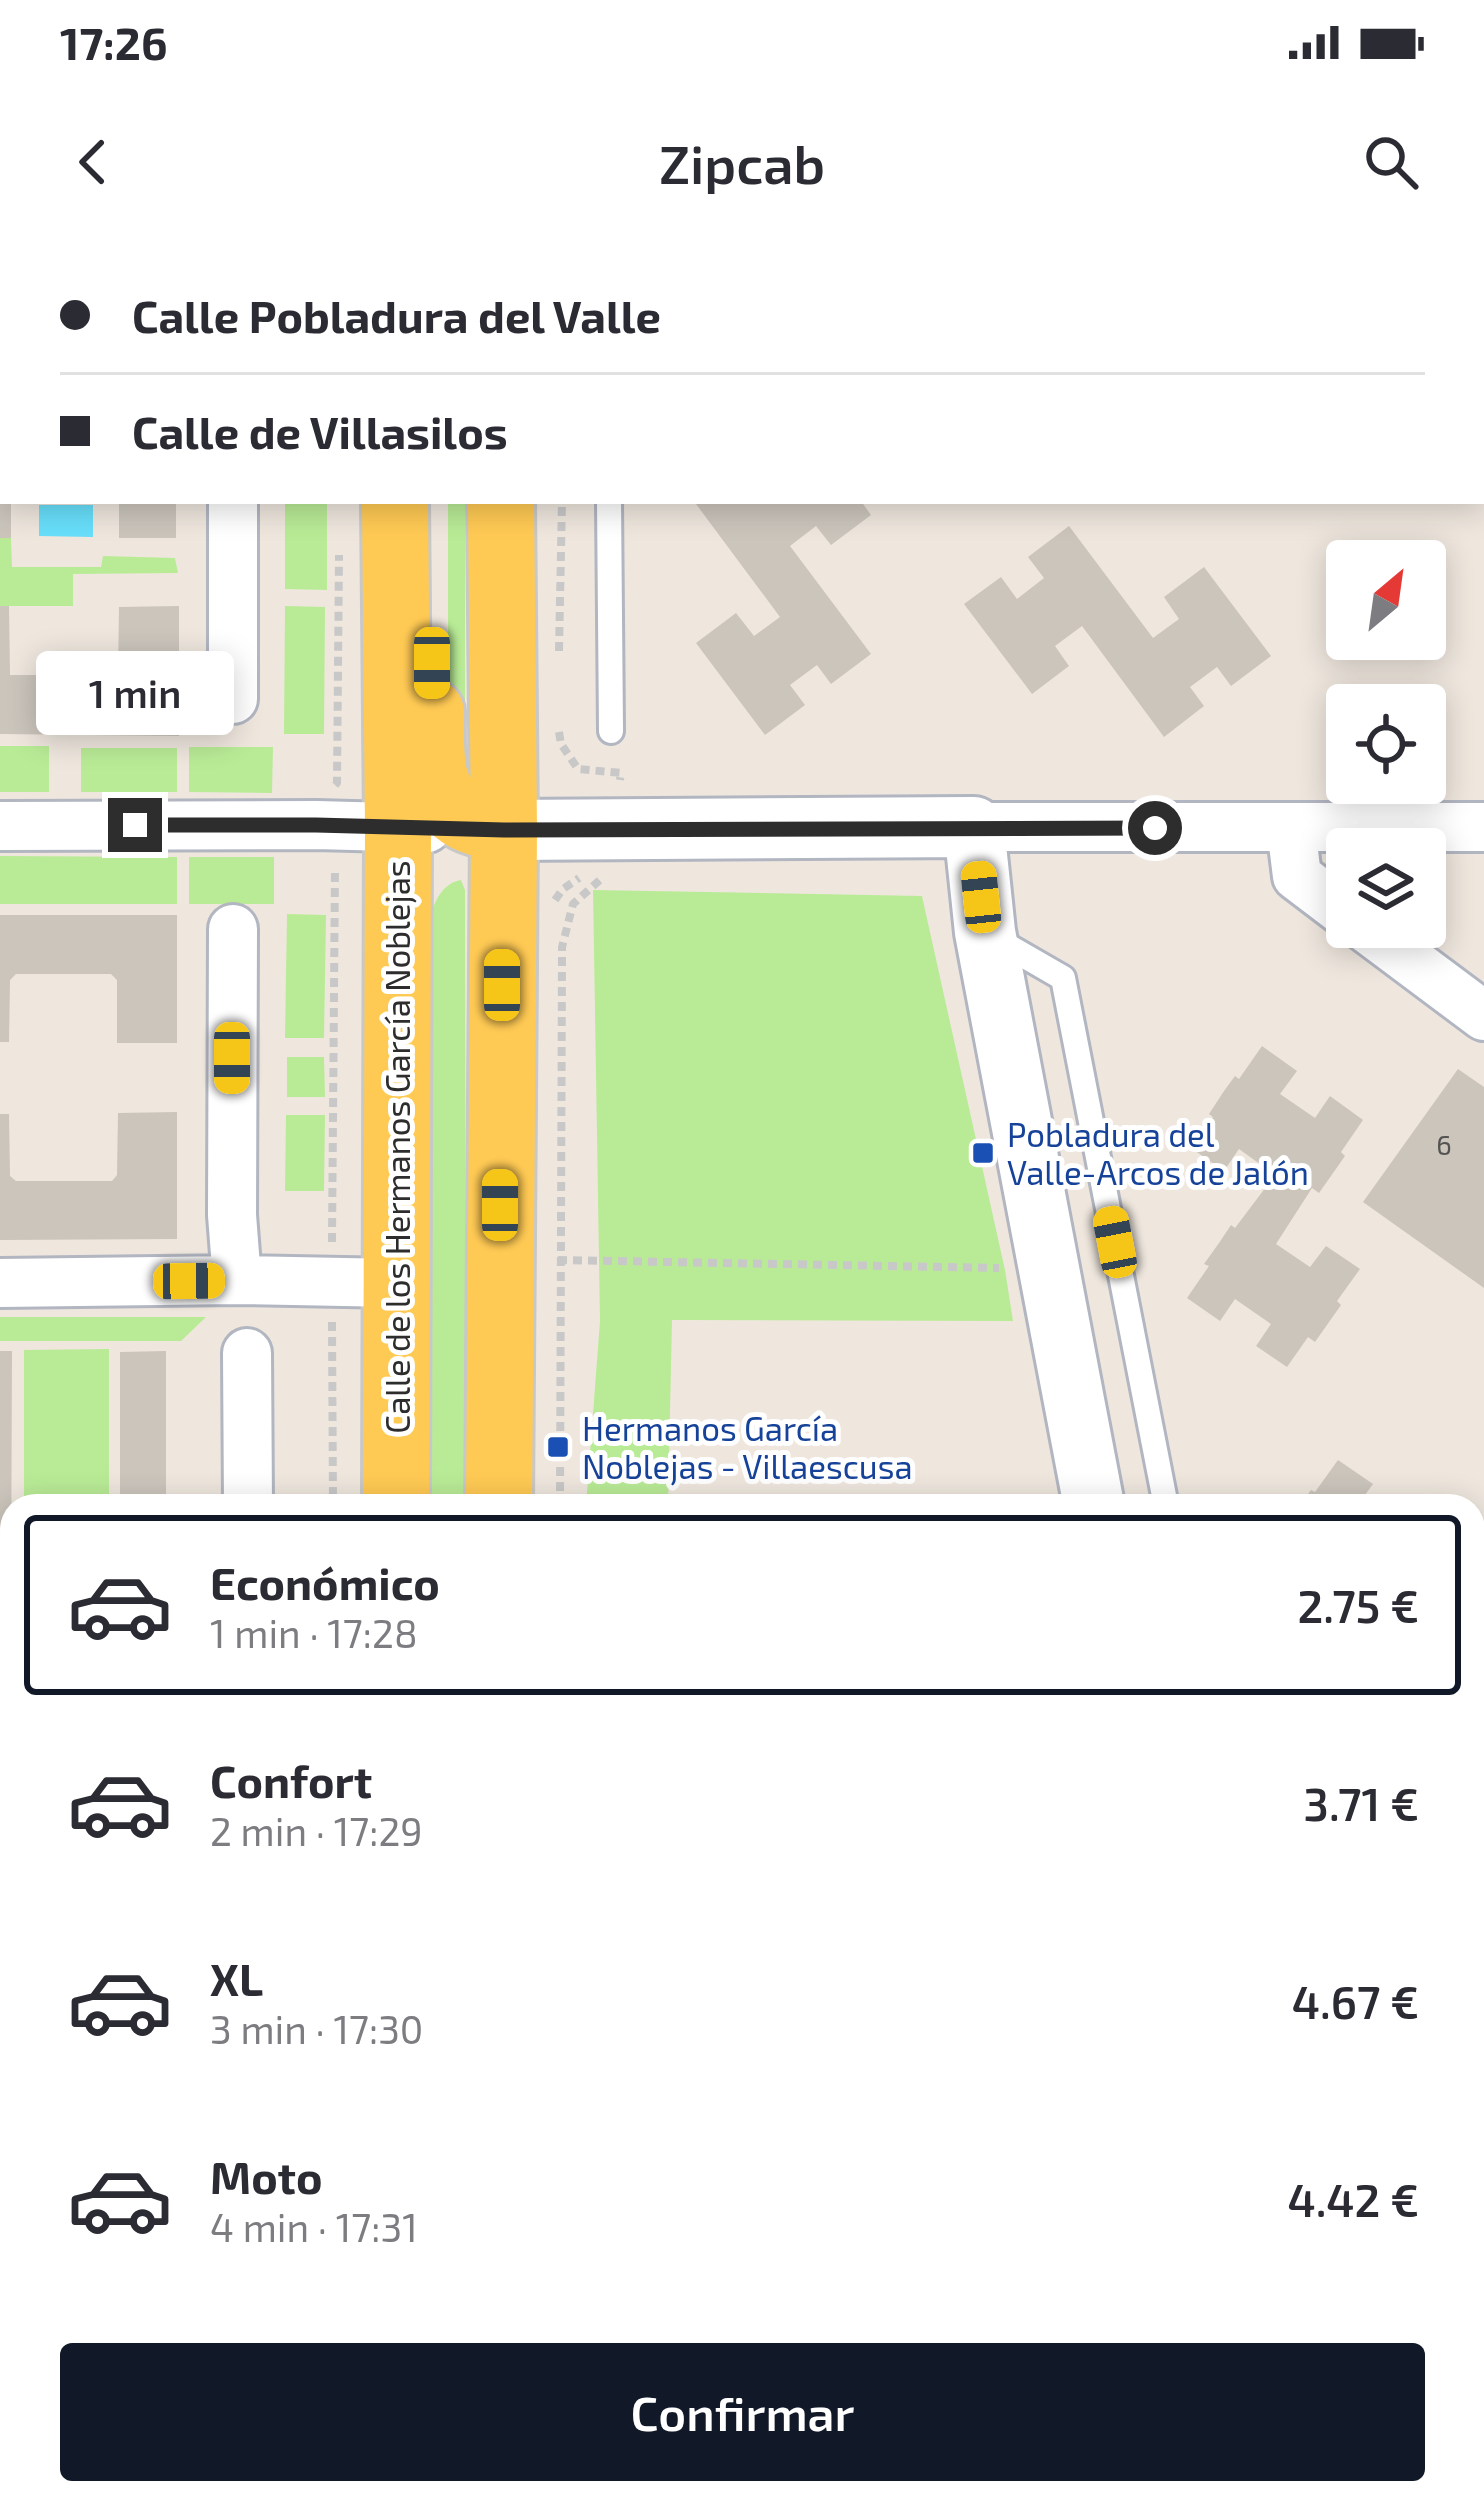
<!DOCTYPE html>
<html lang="es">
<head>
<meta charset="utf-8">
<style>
  :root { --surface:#fff; --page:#f7f7f7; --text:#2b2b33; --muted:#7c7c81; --line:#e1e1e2; --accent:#111827 }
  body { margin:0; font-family:"Exo 2",sans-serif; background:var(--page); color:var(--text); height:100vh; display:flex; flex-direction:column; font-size:45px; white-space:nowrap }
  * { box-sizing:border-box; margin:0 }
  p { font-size:39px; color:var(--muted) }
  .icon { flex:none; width:66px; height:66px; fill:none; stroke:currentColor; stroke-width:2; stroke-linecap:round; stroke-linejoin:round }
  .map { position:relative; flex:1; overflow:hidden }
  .panel { position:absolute; left:0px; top:1254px; width:1485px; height:1011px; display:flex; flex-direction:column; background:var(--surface); border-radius:36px 36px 0 0; box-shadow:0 6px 30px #0003 }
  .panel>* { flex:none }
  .banner { position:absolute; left:0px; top:0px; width:1485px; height:264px; box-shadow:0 6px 30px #0003; display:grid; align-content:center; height:264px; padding:0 60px; background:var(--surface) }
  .needle { width:78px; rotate:29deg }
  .controls { position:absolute; left:1326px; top:300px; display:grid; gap:24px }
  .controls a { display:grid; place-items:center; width:120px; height:120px; border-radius:12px; background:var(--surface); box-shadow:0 6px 30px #0003; font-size:60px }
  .end { position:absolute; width:54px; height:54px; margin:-27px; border:15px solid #2d2d2d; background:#fff; box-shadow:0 0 0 6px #fff }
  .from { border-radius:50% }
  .bubble { position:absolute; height:84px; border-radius:12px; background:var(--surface); box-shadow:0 6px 30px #0003; font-size:39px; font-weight:600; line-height:84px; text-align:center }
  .car { position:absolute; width:36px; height:72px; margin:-36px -18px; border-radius:15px; box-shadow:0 0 9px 3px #0007; background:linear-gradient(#f5c518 24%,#345 0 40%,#f5c518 0 76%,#345 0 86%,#f5c518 0) }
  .banner b { display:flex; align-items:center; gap:42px; height:114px; font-size:45px }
  .banner b+b { border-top:3px solid var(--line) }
  .banner i { width:30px; height:30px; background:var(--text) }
  ul { padding:21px 0 0; list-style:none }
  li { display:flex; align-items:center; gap:36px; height:180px; margin:0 24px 18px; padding:0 36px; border:6px solid transparent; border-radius:12px }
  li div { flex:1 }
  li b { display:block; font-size:45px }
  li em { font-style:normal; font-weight:600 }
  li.active { border-color:var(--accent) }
  li>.icon { width:108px; height:108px; stroke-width:1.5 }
  .primary-button { display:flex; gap:24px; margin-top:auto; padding:24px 60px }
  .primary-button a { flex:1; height:138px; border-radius:12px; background:var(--accent); color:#fff; font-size:48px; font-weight:600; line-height:138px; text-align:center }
  .status { display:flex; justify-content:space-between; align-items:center; height:84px; padding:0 60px; background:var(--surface); direction:ltr }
  .status svg { height:33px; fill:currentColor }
  header { display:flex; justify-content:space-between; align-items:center; height:156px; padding:0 60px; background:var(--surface); font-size:54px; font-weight:600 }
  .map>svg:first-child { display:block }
  .education { fill:#f2e3cc }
  .green { fill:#b9eb96 }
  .water { fill:#68dffb }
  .building { fill:#cbc5bc }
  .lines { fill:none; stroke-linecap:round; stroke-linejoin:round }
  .service-casing { stroke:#b2b6c1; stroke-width:30 }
  .minor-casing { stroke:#b2b6c1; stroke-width:54 }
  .tertiary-casing { stroke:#b2b6c1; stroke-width:66 }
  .primary-casing { stroke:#c8c8c8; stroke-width:72 }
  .path { stroke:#c8c8c8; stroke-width:8; stroke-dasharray:9 6; stroke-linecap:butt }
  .service { stroke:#fff; stroke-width:24 }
  .minor { stroke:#fff; stroke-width:48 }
  .tertiary { stroke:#fff; stroke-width:60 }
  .primary { stroke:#ffca54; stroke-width:66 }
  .route { stroke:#2d2d2d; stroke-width:15 }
  .transit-dot { fill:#1a4fb4; stroke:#fff; stroke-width:4.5 }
  .labels { text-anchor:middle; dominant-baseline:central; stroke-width:10; stroke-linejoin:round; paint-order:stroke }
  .number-label { font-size:27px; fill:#545351 }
  .transit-label { font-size:33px; fill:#164399; stroke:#fff; text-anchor:start }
  .street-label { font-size:33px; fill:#2d2d2d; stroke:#fff }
</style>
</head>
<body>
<div class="status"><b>17:26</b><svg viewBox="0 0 49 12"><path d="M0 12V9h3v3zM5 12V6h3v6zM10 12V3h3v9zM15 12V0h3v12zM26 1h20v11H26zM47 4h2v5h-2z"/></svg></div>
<header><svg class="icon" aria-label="back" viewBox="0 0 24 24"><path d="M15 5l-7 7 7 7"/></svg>Zipcab<svg class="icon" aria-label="search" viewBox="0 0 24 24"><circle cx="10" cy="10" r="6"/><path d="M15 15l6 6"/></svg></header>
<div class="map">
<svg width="1484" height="2263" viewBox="0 0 1484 2263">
  <rect width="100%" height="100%" fill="#efe7de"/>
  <path class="education" d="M1473 1584H1484V2263H1390L1385 2253H1473Z"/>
  <path class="green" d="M285 261H327V350L285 349Z
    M448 261H465V483H448Z
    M0 298H11L12 327H101L103 316 175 318 178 333 73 334V366H0Z
    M285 366 325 367 324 494H284Z
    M0 506H49V552H0Z
    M189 507H273L272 553 189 552Z
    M81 508H177V552H81Z
    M0 616 177 617V664H0Z
    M189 617H274V664H189Z
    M461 640 465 650 466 1266H430V677C435 660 443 643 461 640Z
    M593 650 922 656 1005 1030 1013 1081 672 1080 668 1266H586L600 1081Z
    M287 674 326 675 324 798H285Z
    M287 817H324L325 857H287Z
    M286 875H325L324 951H285Z
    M0 1077H206L181 1101H0Z
    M109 1109V1266H24V1110Z
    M0 1374H12V1501H0Z
    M0 1891H12V2135H0Z
    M0 2151H12V2253H26V2263H0Z"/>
  <path class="water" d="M39 265H93V297L39 296Z"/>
  <path class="building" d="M0 261H11V298H0Z
    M119 261H176V298H119Z
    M700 261H861L871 275 831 305 816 286 790 306 871 414 831 444 817 425 790 445 805 465 765 495 696 403 736 373 754 396 780 377 696 264Z
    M1069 286 1153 398 1179 379 1164 357 1204 327 1271 416 1231 446 1217 427 1190 447 1204 466 1164 497 1082 386 1055 406 1069 426 1032 454 964 364 1001 337 1017 359 1044 338 1028 317Z
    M0 366H9L10 435H118L119 367 179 366V496L0 494Z
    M0 675H177V803H117V740L111 734H16L10 740 9 802H0Z
    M1262 806 1297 831 1280 854 1315 878 1330 856 1363 880 1341 912 1345 916 1319 953 1312 948 1276 1004 1310 1027 1326 1006 1360 1029 1337 1061 1341 1065 1315 1102 1308 1097 1287 1127 1256 1106 1271 1084 1235 1059 1220 1081 1187 1058 1209 1026 1204 1024 1219 1003 1231 985 1235 988 1275 935 1239 909 1224 931 1191 908 1213 877 1209 874 1224 851 1235 836 1239 839Z
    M1458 829 1484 847V1048L1363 962Z
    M177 872V999L0 1000V874H9L10 936 16 941H112L117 935 118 873Z
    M0 1111H12L11 1365H0Z
    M166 1111V1266H120V1112Z
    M1338 1220 1373 1244 1357 1266H1299L1311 1250 1315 1252Z
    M0 1511H11L10 1765H0Z
    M1473 1723H1484V1826H1473Z
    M1473 1960 1484 1961V2178H1473Z
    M159 2253H279V2263H159Z
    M769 2253H865V2263H769Z"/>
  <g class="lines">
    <g class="service-casing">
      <path id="service" d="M607 0V3
        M970 0 972 3
        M823 3H856
        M1482 50 1484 49
        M1482 180 1484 181
        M609 261 611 491
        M992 697 1063 738 1166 1266
        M620 2263V2253"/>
    </g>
    <g class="minor-casing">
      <path id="minor" d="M0 110H3
        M233 261V459
        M0 586 316 585 427 588
        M974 587H1484
        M1291 588 1297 636 1347 674
        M1365 687 1484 776
        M233 689 232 975 237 1040
        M0 1043 237 1040 395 1043
        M247 1113 248 1266
        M0 1848H12"/>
    </g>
    <g class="tertiary-casing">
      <path id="tertiary" d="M504 590 974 587 985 692 1094 1266
        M1300 2253 1304 2263"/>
    </g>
    <g class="primary-casing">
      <path id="primary" d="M397 0 398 3
        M499 0V3
        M395 261 398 587 396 1266
        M431 472C431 511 426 556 466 578 477 584 492 586 504 590
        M499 1266 504 590 501 261
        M500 2253V2263
        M393 2263V2253"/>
    </g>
    <path class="path" d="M338 0V3
      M559 411 562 261
      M559 492 561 504 578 529 621 533 620 540
      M335 545 337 543 339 315
      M555 660 563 649 579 638
      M332 1002 335 627
      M558 1020 999 1028
      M332 1082 333 1266
      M560 1266 562 707 573 664 601 639
      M154 2253V2263
      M561 2253V2263"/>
    <use href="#service" class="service"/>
    <use href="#minor" class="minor"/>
    <use href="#tertiary" class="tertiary"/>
    <use href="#primary" class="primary"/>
  </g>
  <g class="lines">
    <path class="route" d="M135 585H316L504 590 1155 588"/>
  </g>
  <g class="transit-dot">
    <rect x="971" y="901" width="24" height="24" rx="6"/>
    <rect x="546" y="1195" width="24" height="24" rx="6"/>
  </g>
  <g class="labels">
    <g class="number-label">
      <text x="1444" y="904">6</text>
    </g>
    <g class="transit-label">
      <text x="1007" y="894">Pobladura del<tspan x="1007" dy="38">Valle-Arcos de Jalón</tspan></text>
      <text x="582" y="1188">Hermanos García<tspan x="582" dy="38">Noblejas - Villaescusa</tspan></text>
    </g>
    <g class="street-label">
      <text transform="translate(397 907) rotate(-90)">Calle de los Hermanos García Noblejas</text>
    </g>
  </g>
</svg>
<div class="controls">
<a><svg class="needle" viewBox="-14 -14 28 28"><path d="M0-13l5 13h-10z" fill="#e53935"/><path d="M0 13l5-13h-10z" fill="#7c7c81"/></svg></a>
<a><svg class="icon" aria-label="locate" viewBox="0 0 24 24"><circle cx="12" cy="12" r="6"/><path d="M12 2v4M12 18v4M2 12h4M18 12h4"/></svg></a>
<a><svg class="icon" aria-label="layers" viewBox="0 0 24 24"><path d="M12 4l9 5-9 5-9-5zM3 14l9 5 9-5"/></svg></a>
</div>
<i class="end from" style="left:1155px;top:588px"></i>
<i class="end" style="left:135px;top:585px"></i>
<div class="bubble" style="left:36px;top:411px;width:198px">1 min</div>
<i class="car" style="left:432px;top:423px;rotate:180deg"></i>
<i class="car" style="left:981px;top:657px;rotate:354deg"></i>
<i class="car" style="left:502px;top:745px;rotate:0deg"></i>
<i class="car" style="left:232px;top:818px;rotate:180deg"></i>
<i class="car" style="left:500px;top:965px;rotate:0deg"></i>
<i class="car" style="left:1115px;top:1002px;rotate:349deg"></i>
<i class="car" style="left:189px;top:1041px;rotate:89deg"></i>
<div class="banner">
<b><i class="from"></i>Calle Pobladura del Valle</b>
<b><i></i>Calle de Villasilos</b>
</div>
<section class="panel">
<ul>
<li class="active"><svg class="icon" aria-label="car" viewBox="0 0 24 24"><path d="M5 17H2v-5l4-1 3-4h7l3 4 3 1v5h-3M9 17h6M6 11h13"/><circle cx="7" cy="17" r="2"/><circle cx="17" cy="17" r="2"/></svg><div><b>Económico</b><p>1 min · 17:28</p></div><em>2.75 €</em></li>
<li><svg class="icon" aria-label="car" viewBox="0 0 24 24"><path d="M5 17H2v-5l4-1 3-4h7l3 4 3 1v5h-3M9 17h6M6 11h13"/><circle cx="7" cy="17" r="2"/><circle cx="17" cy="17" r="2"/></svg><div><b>Confort</b><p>2 min · 17:29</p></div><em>3.71 €</em></li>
<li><svg class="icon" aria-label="car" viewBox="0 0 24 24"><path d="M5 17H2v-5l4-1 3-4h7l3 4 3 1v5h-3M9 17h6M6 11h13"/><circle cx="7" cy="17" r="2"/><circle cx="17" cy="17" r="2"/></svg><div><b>XL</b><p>3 min · 17:30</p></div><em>4.67 €</em></li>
<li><svg class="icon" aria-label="car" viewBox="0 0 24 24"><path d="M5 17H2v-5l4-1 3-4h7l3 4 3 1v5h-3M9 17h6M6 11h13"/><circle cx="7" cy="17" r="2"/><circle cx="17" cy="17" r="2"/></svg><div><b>Moto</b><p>4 min · 17:31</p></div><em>4.42 €</em></li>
</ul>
<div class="primary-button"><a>Confirmar</a></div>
</section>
</div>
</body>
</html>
